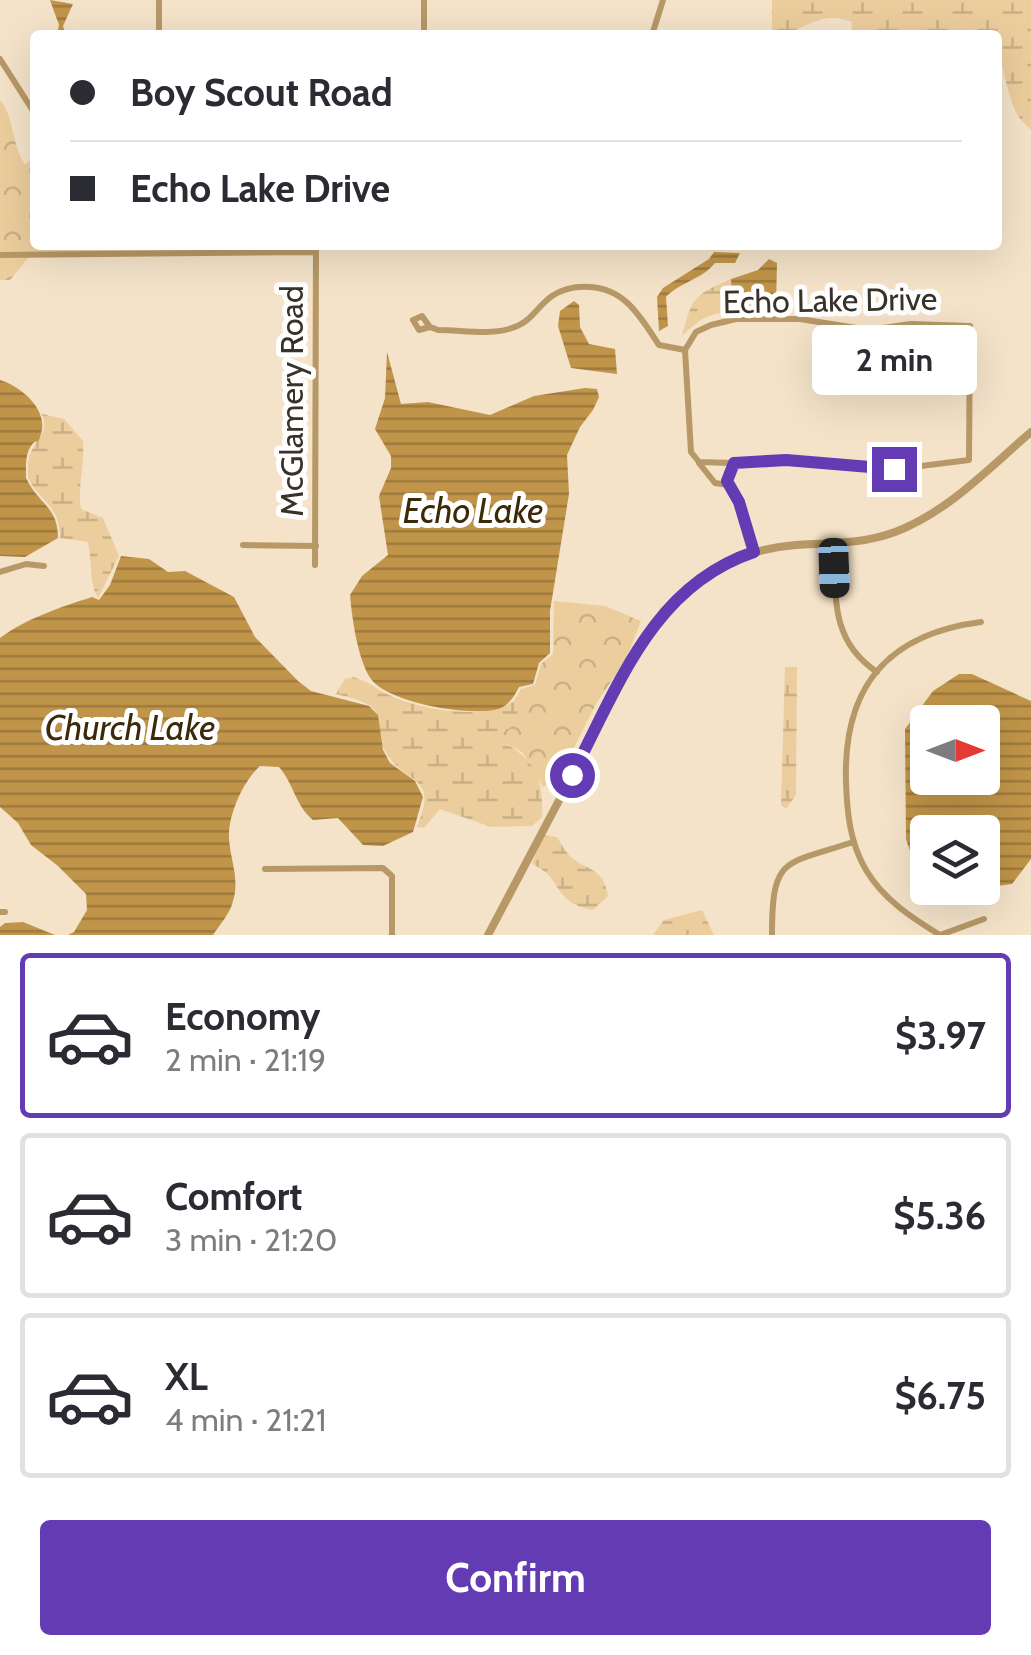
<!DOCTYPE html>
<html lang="en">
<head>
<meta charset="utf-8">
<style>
  :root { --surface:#fff; --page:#f7f7f7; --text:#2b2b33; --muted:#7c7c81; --line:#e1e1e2; --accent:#633cb4 }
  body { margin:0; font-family:Cabin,sans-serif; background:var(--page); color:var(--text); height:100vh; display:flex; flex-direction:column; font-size:38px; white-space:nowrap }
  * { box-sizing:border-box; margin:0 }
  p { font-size:32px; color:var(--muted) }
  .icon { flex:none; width:55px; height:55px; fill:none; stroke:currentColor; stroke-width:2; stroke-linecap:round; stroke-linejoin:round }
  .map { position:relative; height:935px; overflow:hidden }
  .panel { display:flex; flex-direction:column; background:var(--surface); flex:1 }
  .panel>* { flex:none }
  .guide { position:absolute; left:30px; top:30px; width:972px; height:220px; border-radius:10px; box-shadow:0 10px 40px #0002; display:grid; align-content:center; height:220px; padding:0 40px; background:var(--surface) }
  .needle { width:65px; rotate:90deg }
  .controls { position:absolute; left:910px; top:705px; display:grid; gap:20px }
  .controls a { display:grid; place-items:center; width:90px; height:90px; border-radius:10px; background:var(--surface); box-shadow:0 10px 40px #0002; font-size:50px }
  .end { position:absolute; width:45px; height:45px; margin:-22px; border:12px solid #633cb4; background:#fff; box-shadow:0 0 0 5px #fff }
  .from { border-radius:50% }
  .bubble { position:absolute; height:70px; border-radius:10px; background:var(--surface); box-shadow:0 10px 40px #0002; font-size:32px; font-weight:700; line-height:70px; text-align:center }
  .car { position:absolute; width:30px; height:60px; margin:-30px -15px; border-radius:12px; box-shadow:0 0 8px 2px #0007; background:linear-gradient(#222 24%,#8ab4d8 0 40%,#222 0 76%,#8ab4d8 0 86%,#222 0) }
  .guide b { display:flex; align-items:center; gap:35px; height:95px; font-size:38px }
  .guide b+b { border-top:2px solid var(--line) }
  .guide i { width:25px; height:25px; background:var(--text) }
  ul { padding:18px 0 0; list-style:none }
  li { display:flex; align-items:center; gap:30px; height:165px; margin:0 20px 15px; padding:0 20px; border:5px solid var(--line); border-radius:10px }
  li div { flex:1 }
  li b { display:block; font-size:38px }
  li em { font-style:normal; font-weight:700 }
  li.active { border-color:var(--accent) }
  li>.icon { width:90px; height:90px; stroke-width:1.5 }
  .primary-button { display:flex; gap:20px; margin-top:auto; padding:20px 40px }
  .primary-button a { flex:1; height:115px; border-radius:10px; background:var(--accent); color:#fff; font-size:40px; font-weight:700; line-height:115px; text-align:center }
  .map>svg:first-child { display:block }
  .forest { fill:url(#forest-crowns) }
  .wetland { fill:url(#wetland-marsh) }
  .water { fill:url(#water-rules); fill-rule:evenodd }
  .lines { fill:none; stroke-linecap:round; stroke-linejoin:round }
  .minor { stroke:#b79867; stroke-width:6 }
  .tertiary { stroke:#b79867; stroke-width:8 }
  .route { stroke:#633cb4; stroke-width:12 }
  .labels { text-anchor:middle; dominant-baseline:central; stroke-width:10; stroke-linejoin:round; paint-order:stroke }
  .street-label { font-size:32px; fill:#393228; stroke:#fff }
  .water-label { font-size:35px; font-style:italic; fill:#3c2907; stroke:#fff }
</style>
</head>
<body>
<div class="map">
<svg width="1031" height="935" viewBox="0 0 1031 935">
  <defs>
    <pattern id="forest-crowns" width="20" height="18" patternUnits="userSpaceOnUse" patternTransform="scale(2.5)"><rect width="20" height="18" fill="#eccd9d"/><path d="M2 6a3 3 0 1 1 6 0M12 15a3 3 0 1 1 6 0" fill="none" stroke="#cbb087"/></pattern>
    <pattern id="wetland-marsh" width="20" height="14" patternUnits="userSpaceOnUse" patternTransform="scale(2.5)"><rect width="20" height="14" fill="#eccd9d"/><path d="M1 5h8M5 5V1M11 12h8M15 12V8" fill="none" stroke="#cbb087"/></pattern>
    <pattern id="water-rules" width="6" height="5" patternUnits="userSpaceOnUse" patternTransform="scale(2.5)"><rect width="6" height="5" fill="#c19549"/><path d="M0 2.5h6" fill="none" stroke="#9e7a3d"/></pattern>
  </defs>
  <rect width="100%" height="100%" fill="#f4e3c9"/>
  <path class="forest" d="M0 100C15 118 11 144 25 164L35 157V245H83L84 250H116L115 245H240L241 250 0 253Z
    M29 257 10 280H0V258Z
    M554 601 605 606 641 621 627 657 596 704 559 777 543 787 522 752 487 733 510 728 518 714 514 701 521 689 535 685 541 664 553 654Z"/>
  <path class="wetland" d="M772 0H1031V130C1025 124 1018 118 1015 110 1008 94 998 52 998 35H851L852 22C817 8 803 35 772 35Z
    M731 279 733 313C708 312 700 319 682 336 693 296 693 296 731 279Z
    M42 414 64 419 83 441C85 465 77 487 81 509L103 518 119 556 98 598C89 583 92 560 88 542L60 538C60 505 41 503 28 478 28 470 27 460 31 452 37 438 49 433 42 414Z
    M785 667H797L796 795 786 809 781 805Z
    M353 677C368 681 376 689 389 695 419 710 486 721 514 701L518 714 510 728 488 733C529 756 544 768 542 817L532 826 491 827 440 809 424 828 417 827C438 774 410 787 389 757 364 720 402 709 336 694L345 679Z
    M542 835 557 837C561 843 565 852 571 857 589 872 603 867 608 896L593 910C552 903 564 878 532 864Z
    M702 910 714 935H653L664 920Z"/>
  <path class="water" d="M50 0 73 4 63 26 66 35H57L59 25Z
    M714 252 740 253 735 263H715C701 280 680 282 666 297L668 326 659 331 657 297 663 288 709 259Z
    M769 259 777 263 776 305 773 313H733L731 279 758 270Z
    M574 301 579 305 580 327 589 344 615 349 617 374 571 368 558 326 560 311Z
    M387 352 401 404 428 402 490 415 534 396 585 388 597 389 599 397 593 410 580 427 567 455 569 494 550 611V653L539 663 533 684 519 687C514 696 510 705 498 709 472 717 388 703 371 679 358 660 352 619 350 595L362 576 388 555 379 496 391 468V456L375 429 385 398Z
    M0 380C20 386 49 409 41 434 37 448 38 436 31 446 25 454 26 469 26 478 38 504 58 506 58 538L25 557 0 556Z
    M121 556 149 559 168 572 185 571 234 597 255 637 298 681 311 691 369 706 378 715 383 750 390 763 415 781 423 797 413 832 383 846 363 845 338 818 313 820C295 805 294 784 279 767L260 766C243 781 228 815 229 838 230 859 240 879 233 901 230 914 220 924 213 935H68L74 932 87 910 86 894 58 866 31 845 18 823 0 807V638C25 619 61 607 92 597L99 600 110 585Z
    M959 674H972L1031 701V859L1012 884 997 886 983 883 982 832H928L927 879 916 869 906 839 905 729 933 691ZM928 722H982V778H928Z
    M23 922 55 935H0V927L5 923Z"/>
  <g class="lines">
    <path class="minor" d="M159 0V35
      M424 0V35
      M652 35 663 0
      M0 59 35 114
      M0 255 316 252
      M430 327 419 330 413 320 422 316 430 327 438 330C460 330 489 335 509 329 533 322 535 308 552 296 564 288 576 286 590 287 626 289 641 318 659 345L685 350
      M699 463 715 483 728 485
      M733 463 786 460 889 470 969 460 970 326 911 324 869 330 800 319H736L711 325 696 332 685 350 691 452 699 462 733 463 727 481 739 502 754 552
      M834 543C836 595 829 640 877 672
      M243 545 316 546
      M315 565 316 245
      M0 572 26 564 44 566
      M981 622C887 634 843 687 846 782 847 813 850 843 866 870 883 899 912 918 940 935L984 919
      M265 869 383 868 392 876V935
      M0 912H5
      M772 935C772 855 784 865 853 842"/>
    <path class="tertiary" d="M488 935 641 645C676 586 728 550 796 545 830 543 863 544 895 532 948 512 989 468 1031 432"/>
  </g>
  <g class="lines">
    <path class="route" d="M572 775C618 687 652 586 754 552L739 502 727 481 734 463 786 460 894 469"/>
  </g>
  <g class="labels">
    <g class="street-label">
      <text transform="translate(830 300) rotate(-1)">Echo Lake Drive</text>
      <text transform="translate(291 401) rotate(-90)">McGlamery Road</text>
    </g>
    <g class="water-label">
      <text x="473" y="510">Echo Lake</text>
      <text x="130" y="727">Church Lake</text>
    </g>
  </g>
</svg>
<div class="controls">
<a><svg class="needle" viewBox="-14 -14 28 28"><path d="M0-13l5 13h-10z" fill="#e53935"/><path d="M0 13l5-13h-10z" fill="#7c7c81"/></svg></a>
<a><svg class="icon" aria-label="layers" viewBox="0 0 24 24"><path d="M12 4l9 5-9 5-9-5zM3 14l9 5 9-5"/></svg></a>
</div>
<i class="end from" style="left:572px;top:775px"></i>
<i class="end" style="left:894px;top:469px"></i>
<div class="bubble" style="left:812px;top:325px;width:165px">2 min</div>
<i class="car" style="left:834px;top:568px;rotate:178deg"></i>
<div class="guide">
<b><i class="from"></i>Boy Scout Road</b>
<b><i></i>Echo Lake Drive</b>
</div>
</div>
<section class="panel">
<ul>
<li class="active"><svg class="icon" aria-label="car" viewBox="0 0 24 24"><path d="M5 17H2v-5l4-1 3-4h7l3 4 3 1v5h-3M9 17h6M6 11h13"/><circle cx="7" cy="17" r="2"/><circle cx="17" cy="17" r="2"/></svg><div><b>Economy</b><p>2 min · 21:19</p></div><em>$3.97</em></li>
<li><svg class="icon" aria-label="car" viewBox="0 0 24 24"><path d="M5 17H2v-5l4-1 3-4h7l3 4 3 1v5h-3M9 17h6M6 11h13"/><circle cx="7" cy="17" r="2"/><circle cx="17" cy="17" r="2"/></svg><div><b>Comfort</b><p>3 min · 21:20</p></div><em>$5.36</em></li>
<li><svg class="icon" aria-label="car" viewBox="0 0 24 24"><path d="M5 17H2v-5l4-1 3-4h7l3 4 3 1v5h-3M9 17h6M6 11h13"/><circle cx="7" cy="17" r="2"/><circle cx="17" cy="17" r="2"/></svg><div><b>XL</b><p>4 min · 21:21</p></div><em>$6.75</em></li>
</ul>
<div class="primary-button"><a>Confirm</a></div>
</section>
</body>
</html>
